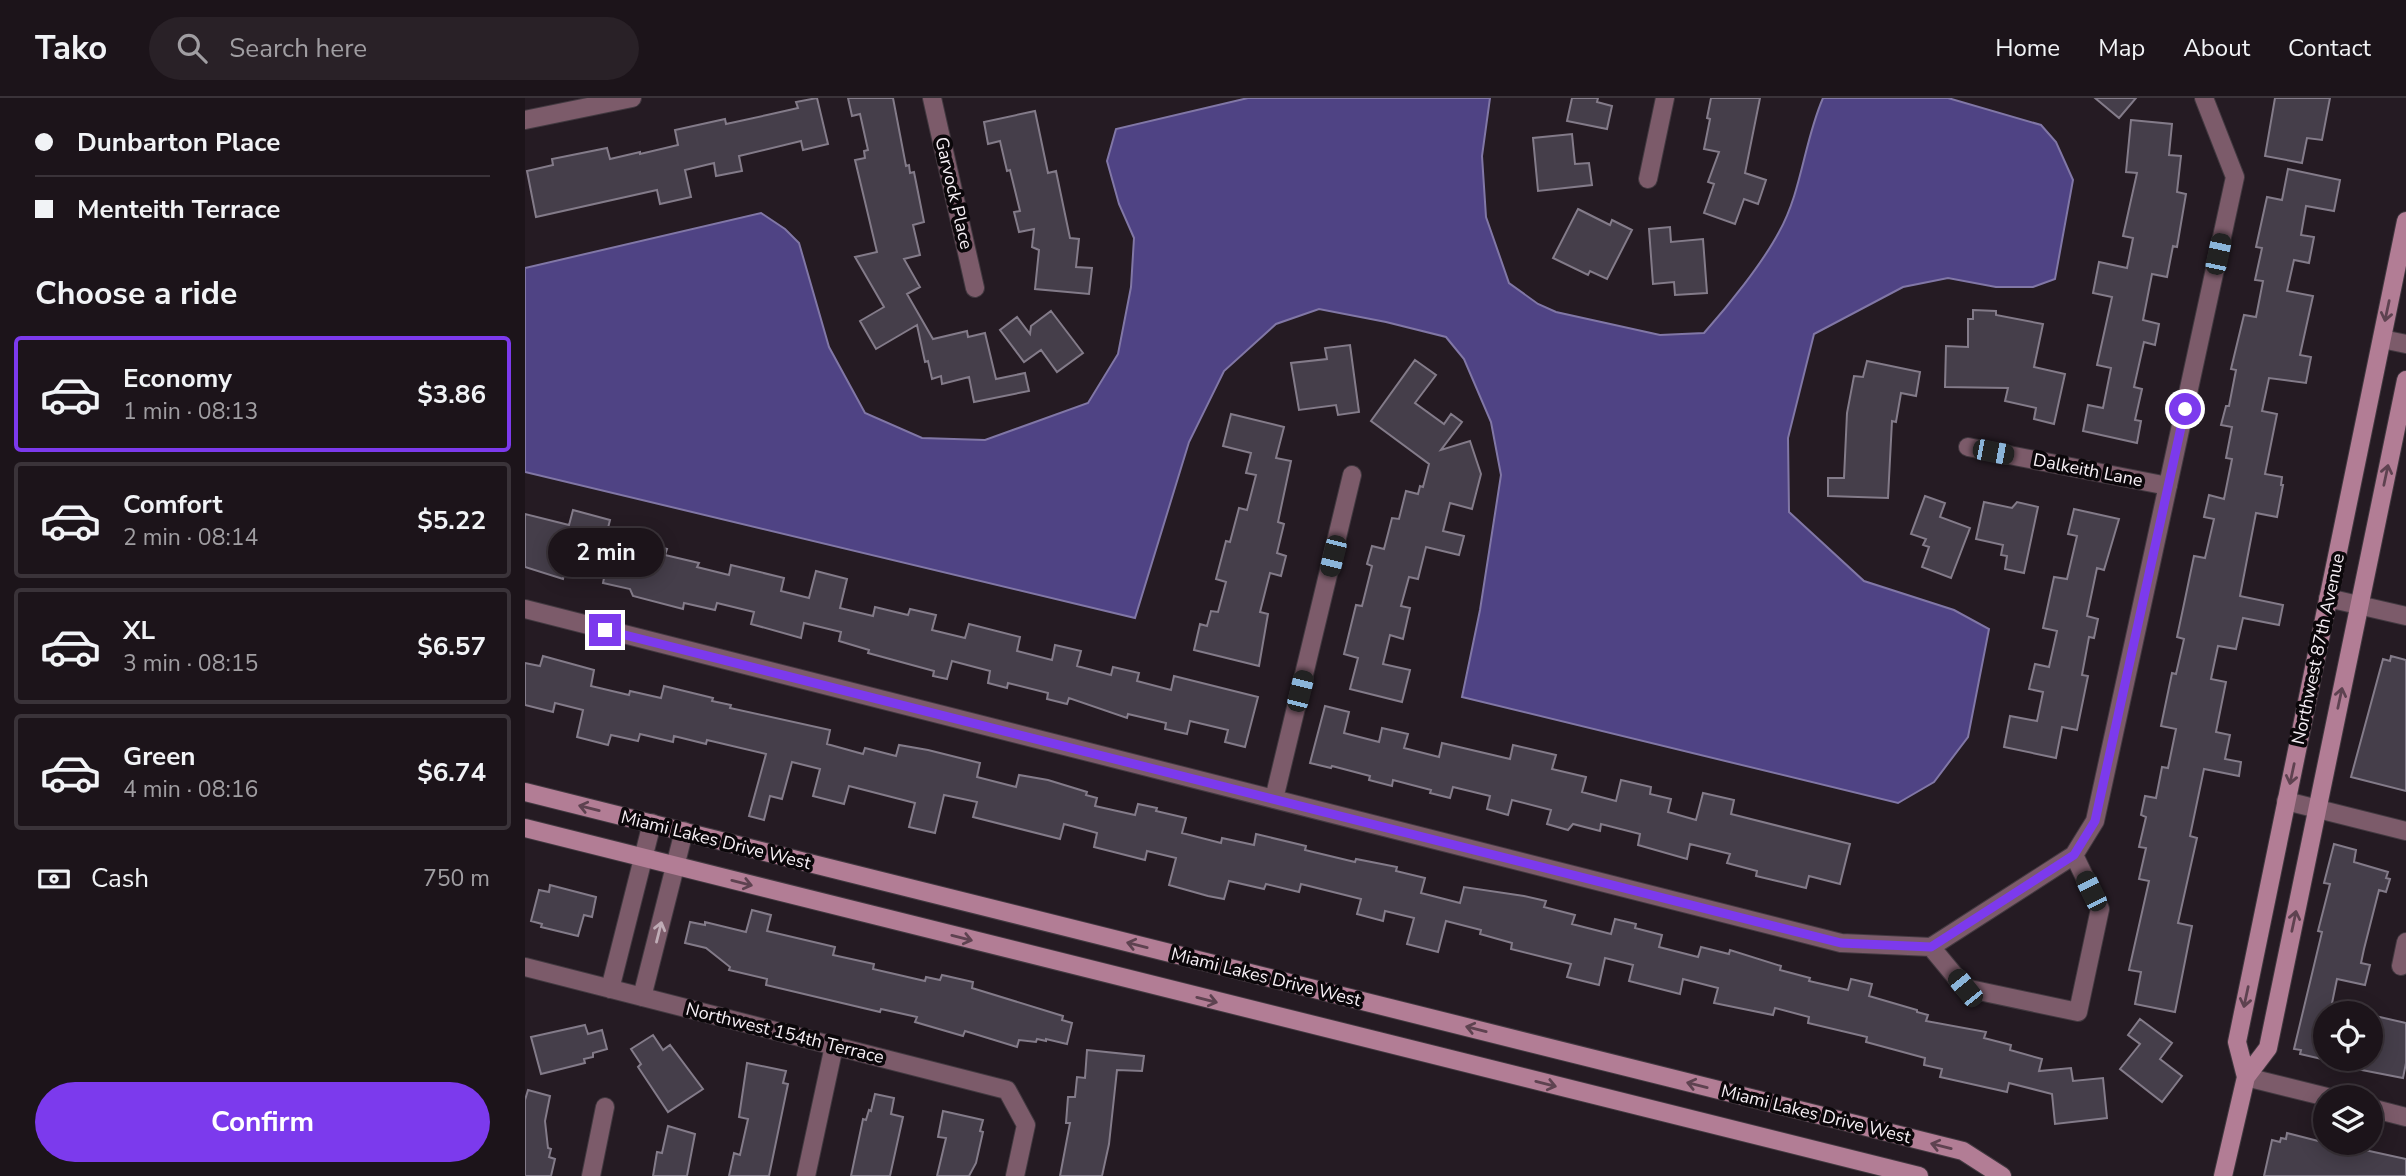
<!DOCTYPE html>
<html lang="en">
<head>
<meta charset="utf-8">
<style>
  :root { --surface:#1c141a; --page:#292127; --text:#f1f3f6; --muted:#a09ea2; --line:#3a3339; --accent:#7c3aed }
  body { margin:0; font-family:"Nunito Sans",sans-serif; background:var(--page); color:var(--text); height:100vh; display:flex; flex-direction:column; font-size:26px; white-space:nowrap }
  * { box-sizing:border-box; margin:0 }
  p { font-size:23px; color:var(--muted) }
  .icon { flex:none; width:38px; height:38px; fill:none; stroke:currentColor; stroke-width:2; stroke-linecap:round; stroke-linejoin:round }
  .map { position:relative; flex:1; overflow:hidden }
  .side { display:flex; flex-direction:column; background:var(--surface); width:525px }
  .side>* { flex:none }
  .guide { display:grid; align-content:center; height:154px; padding:0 35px; background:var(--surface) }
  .controls { position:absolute; left:1788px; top:903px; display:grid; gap:14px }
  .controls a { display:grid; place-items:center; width:70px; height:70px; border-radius:50%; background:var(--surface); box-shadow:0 4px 18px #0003,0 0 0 2px var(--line); font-size:35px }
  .end { position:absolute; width:32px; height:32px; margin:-16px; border:9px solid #7c3aed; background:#fff; box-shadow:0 0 0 4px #fff }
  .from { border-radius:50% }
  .bubble { position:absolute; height:49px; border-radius:24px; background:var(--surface); box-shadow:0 4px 18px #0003,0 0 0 2px var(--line); font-size:23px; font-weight:700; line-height:49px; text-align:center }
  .car { position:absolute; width:21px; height:42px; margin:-21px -10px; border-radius:9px; box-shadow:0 0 5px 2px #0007; background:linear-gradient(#222 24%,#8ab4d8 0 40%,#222 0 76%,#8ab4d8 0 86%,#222 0) }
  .guide b { display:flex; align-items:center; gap:24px; height:66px; font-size:26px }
  .guide b+b { border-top:2px solid var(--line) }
  .guide i { width:18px; height:18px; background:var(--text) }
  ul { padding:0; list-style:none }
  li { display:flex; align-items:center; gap:21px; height:116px; margin:0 14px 10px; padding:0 21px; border:4px solid var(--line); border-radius:7px }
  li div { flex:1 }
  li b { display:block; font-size:26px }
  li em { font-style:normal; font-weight:700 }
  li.on { border-color:var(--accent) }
  li>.icon { width:63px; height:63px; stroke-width:1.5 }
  h2 { padding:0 35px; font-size:32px; line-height:84px }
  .pay { display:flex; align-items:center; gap:18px; height:77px; padding:0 35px; font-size:26px }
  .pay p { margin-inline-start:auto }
  .button { display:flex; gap:14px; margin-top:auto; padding:14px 35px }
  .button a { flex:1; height:80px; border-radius:42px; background:var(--accent); color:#fff; font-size:28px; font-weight:700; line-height:80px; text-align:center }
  header { display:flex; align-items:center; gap:42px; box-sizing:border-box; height:98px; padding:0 35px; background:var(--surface); border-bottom:2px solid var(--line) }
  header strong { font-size:33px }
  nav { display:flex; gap:38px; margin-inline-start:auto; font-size:24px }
  .search { width:490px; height:63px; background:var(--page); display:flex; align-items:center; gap:18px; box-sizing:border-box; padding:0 24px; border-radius:38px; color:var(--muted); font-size:26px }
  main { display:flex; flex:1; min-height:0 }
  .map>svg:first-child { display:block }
  .water { fill:#4f4384; stroke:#8177a6; stroke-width:2 }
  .building { fill:#453e4a; stroke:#837b89; stroke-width:2 }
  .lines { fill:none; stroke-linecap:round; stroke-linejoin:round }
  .minor-casing { stroke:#423940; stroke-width:20 }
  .secondary-casing { stroke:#423940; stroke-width:20 }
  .minor { stroke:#7c5b6a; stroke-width:18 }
  .secondary { stroke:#b27d95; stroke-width:18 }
  .oneway { stroke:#5e4250 }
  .oneway2 { stroke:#bfacb6 }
  .route { stroke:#7c3aed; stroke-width:9 }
  .labels { text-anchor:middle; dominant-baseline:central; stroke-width:7; stroke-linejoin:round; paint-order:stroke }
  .street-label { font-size:18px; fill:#f6eff5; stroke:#0b070a }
</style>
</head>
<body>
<header>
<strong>Tako</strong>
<div class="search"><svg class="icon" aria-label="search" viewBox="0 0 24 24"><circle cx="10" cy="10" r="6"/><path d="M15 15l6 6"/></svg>Search here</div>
<nav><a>Home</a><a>Map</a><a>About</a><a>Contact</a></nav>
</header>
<main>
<section class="side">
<div class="guide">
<b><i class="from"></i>Dunbarton Place</b>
<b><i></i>Menteith Terrace</b>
</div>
<h2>Choose a ride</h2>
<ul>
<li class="on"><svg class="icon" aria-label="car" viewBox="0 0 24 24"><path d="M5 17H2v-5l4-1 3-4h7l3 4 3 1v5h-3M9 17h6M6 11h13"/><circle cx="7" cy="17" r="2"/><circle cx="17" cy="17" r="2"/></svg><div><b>Economy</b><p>1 min · 08:13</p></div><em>$3.86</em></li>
<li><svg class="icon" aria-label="car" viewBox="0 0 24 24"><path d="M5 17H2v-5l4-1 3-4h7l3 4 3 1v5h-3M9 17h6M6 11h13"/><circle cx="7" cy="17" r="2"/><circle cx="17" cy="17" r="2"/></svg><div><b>Comfort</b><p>2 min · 08:14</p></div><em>$5.22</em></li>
<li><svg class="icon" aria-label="car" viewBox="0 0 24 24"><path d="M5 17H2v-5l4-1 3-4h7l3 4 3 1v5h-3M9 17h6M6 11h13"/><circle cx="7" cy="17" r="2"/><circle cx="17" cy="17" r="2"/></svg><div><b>XL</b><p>3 min · 08:15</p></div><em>$6.57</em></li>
<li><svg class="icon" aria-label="car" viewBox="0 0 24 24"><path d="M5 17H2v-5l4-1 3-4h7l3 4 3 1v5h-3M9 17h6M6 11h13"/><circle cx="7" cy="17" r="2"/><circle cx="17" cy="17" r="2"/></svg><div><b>Green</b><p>4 min · 08:16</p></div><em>$6.74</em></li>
</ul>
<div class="pay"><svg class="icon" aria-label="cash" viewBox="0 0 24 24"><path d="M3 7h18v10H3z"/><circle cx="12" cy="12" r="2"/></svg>Cash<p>750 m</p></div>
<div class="button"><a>Confirm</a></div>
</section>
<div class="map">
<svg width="1881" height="1078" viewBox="0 0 1881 1078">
  <rect width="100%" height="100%" fill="#251b23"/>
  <path class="water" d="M723 0H965L957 58 961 119 984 185 1013 206 1031 214 1135 237 1179 235C1203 208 1237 166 1254 134 1277 93 1279 43 1298 0H1423L1516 27 1531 44 1548 82 1530 181 1508 189H1471L1423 180 1378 189 1289 236 1263 340 1264 414 1339 483 1429 512 1464 531 1443 639 1409 684 1373 705 937 599 955 512 976 377 966 324 939 261 921 239 861 224 794 211 751 226 699 273 664 344 610 520 0 374V170L236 115 260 131 274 145 304 249 340 315 397 340 460 342 563 305 593 256 606 189 609 140 594 106 582 63 591 31Z"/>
  <path class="building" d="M292 0 303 46 278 52 276 43 214 58 217 73 191 78 189 65 160 72 166 99 135 106 132 92 11 119 2 73 28 67 27 61 82 50 85 61 115 54V56L153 47 150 32 200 21 201 26 242 17 273 10 271 4Z
    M323 0H368L381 68 384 67 385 75 389 74 399 124 388 127 395 157 379 161 395 189 382 196 408 241 442 233 443 239 460 235 471 281 500 275 504 293 449 304 444 279 417 286 416 278 407 281 403 263 400 264 392 227 351 251 335 223 359 209 330 159 352 154 330 62 340 60 339 53 343 52 335 16 327 18Z
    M1047 0H1073L1072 4 1087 8 1082 31 1042 23Z
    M1186 0H1235L1220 75 1241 82 1233 106 1219 101 1210 126 1179 115 1189 86 1183 84 1194 54 1179 51 1185 21 1182 20Z
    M1570 0H1611L1594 20Z
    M1750 0H1805L1797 42 1782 40 1777 65 1740 58Z
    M510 13 523 75 531 73 545 140 554 141 551 169 567 170 564 196 510 191 514 152 507 149 509 131 494 134 489 114 495 113 485 72 482 73 475 43 463 46 459 24Z
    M1606 22 1647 26 1644 57 1656 58 1652 94 1661 96 1652 149 1648 148 1642 179 1627 176 1618 222 1634 226 1630 247 1619 244 1609 289 1617 291 1610 322 1616 323 1612 345 1558 333 1563 307 1578 310 1586 270 1572 267 1587 199 1568 195 1574 164 1602 170 1608 140 1598 138 1612 75 1601 74Z
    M1047 36 1050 66 1064 65 1067 87 1013 93 1008 40Z
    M1763 71 1815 82 1809 113 1781 108 1776 137 1789 139 1784 165 1769 162 1762 193 1788 198 1775 257 1786 259 1781 285 1744 280 1737 313 1752 316 1740 376 1757 379 1756 387H1758L1752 419 1731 415 1715 498 1758 507 1754 527 1718 520 1711 551 1693 548 1686 581 1701 584 1691 634 1705 637 1700 661 1716 664 1714 678 1679 671 1665 738 1672 740 1653 825 1667 828 1650 914 1610 906 1616 874 1604 872 1624 783 1614 781 1621 750 1614 749 1621 719 1616 717 1620 698 1631 700 1637 669 1643 670 1651 631 1636 628 1647 575 1651 576 1659 541 1652 539 1659 506 1669 458 1680 460 1689 421 1679 419 1684 397 1699 401 1707 361 1701 360 1707 329 1696 327 1701 308H1704L1711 272 1706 271 1719 217 1731 219 1738 183 1730 182 1737 150 1731 149 1742 99 1757 102Z
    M1053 111 1085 127 1087 122 1107 132 1082 181 1065 173 1063 177 1028 160Z
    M1145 129 1146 144 1178 141 1182 195 1150 197 1149 184 1128 186 1124 131Z
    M1448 212 1471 213V217L1518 226 1509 269 1540 276 1529 326 1509 321 1511 310 1480 303 1483 290 1420 289 1421 248 1443 249V221H1448Z
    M526 213 558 255 532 274 516 252 499 264 475 232 492 219 505 236 506 228Z
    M825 247 834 314 813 317 811 307 774 312 766 265 802 261 800 250Z
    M890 262 911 277 890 305 919 326 926 316 937 324 916 352 945 343 956 376 947 411 925 405 918 433 939 438 934 457 901 449 893 481 884 479 876 508 885 510 878 541 865 537 858 566 885 572 877 604 825 591 833 560 819 556 831 507 837 508 847 468 842 466 847 448 859 451 867 420 874 421 881 393 893 396 895 388 898 389 904 366 846 323Z
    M1342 263 1395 274 1391 298 1376 295 1371 324 1367 323 1363 400 1303 398V380H1319L1322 315 1329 278 1338 279Z
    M706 316 759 329 751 360 766 363 753 424 759 426 752 455 761 458 756 478 745 475 735 514 743 516 734 568 669 552 675 526 682 528 686 513 693 514 701 484 691 481 701 443 705 444 714 410 722 412 731 377 721 375 726 355 698 348Z
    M1400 398 1420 405 1415 419 1445 430 1426 480 1397 469 1404 449 1398 447 1401 441 1386 436Z
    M1459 404 1487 410 1492 404 1513 409 1499 475 1480 471 1482 458 1476 457 1478 447 1451 441Z
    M1549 411 1594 421 1579 472 1572 470 1562 518 1573 521 1569 540 1564 539 1557 577 1563 578 1552 632 1537 629 1531 660 1479 649 1485 618 1512 623 1518 594 1504 591 1510 566 1524 569 1532 533 1518 530 1529 479 1542 481 1552 438 1543 436Z
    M48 412 85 422 78 450 112 459 116 444 142 451 140 457 174 465 172 469 204 477 206 467 259 480 256 493 284 500 291 473 322 481 315 510 348 518 350 509 383 517 385 511 411 517 407 532 440 540 444 526 495 539 492 553 527 562 530 547 556 553 552 568 586 577 588 569 614 575 612 583 646 592 649 578 733 599 720 649 700 644 703 632 665 623 662 636 640 631 641 625 603 616 602 620 544 600 542 606 522 601 523 595 483 585 482 590 463 585 465 573 427 563 422 581 408 578 409 573 343 555 344 552 314 543 316 534 279 525 276 540 226 526 229 514 192 505 190 512 159 505 158 511 108 498 105 491 78 485 80 475 42 466 38 481 0 469V416L44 427Z
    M18 558 69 572 66 588 104 597 105 593 136 600 139 588 188 600 187 603 206 607 205 610 305 632 302 646 338 656 340 650 371 658 374 647 403 652 455 665 452 679 491 689 494 677 523 682 562 694 561 697 572 700 570 708 610 717 613 706 632 710 631 713 661 720 657 735 696 745 697 740 729 747 731 736 781 748 780 752 830 764 831 761 872 769 871 773 900 780 896 795 935 805 939 789 999 798 1021 803 1019 809 1050 817 1047 826 1086 836 1090 821 1111 826 1110 830 1137 837 1134 849 1173 859 1176 849 1204 856 1205 852 1256 868 1255 872 1285 880 1284 883 1323 892 1326 881 1347 886 1344 898 1392 912V914L1403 917 1401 923 1461 934 1459 940 1486 947 1485 952 1517 961 1514 973 1546 970 1548 983 1578 980 1582 1020 1530 1026 1527 996 1484 985 1482 994 1415 979 1417 971 1399 967 1400 960 1341 944 1342 939 1283 925 1284 919 1250 910 1248 917 1189 905 1193 890 1158 881 1155 896 1104 883 1108 867 1080 860 1074 887 1042 879 1046 866 986 851 987 845 955 836 956 832 921 823 913 854 882 846 889 820 860 813 858 823 832 816 836 801 776 786 774 794 741 786 739 791 704 783 699 801 683 798 644 787 651 760 622 753 620 762 569 749 572 735 539 726 535 741 448 719 452 704 419 697 410 735 384 729 390 705 324 688 319 706 288 698 295 671 267 664 257 701 245 698 239 722 224 718 241 656 182 642 181 646 149 638 148 644 115 636 113 643 86 637 83 647 52 639 58 612 30 605 28 614 0 607V565L15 568Z
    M1866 558 1881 562V693L1826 679 1858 561 1865 563Z
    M800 608 824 614 819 635 854 644 857 630 883 636 879 650 914 659 917 645 985 661 988 647 1031 657 1027 671 1061 679 1057 694 1091 703 1096 682 1126 689 1125 696 1146 701 1143 714 1171 722 1178 695 1209 702 1206 716 1325 746 1315 786 1284 778 1281 790 1252 783 1231 778 1232 773 1202 765 1205 756 1165 746 1162 761 1113 747 1115 736 1076 726 1075 733 1048 726 1043 732 1022 726 1026 712 987 702 983 717 962 711 965 698 928 689 925 700 905 695 906 692 868 682 867 688 844 682 845 678 807 668 806 670 785 665Z
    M1809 746 1831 752 1829 764 1863 774 1861 780 1865 781 1861 794 1854 792 1839 851 1836 865 1845 867 1840 887 1812 881 1805 915H1801V962L1775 956 1776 952 1769 951 1797 834 1793 833 1805 786 1799 785Z
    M25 787 71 799 67 819 59 817 53 838 16 829 17 826 6 823 14 792 24 794Z
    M227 812 246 817 242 833 310 849 308 857 349 866 348 871 400 883 401 879 415 882 417 877 448 884 447 890 538 918 537 922 547 925 542 946 521 941V943L512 941 511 944 494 942 492 949 440 933 438 938 390 924 392 919 356 911 355 914 241 887 242 881 204 872 205 869 181 850 160 845 165 824 180 827V824L221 834Z
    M1846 917 1881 925V965L1878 980 1816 968 1817 961H1846Z
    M1615 921 1647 945 1635 961 1657 978 1637 1004 1595 971 1615 946 1603 937Z
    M60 927 63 936 77 932 82 951 68 955V959L59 961 60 965 16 976 6 939Z
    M128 937 138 952 145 947 178 991 143 1014 113 969 116 966 106 951Z
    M562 952 619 958 617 973 592 972 584 1046 577 1078H535L545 1025H541L543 999H550L552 979 560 980Z
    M222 965 261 973 258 985 263 986 244 1078H204L209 1055 215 1057 223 1021 214 1019Z
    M3 992 25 998 20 1023 23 1050 26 1051 24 1059 30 1061 26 1078H0V1002Z
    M350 996 369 1000 366 1016 378 1019 365 1078H326L338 1021 341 1022 344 1012 346 1013Z
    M418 1013 458 1022 455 1033 458 1034 451 1065 444 1078H412L421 1040 413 1039Z
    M143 1028 170 1036 162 1078H128L132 1054 137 1055Z
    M1762 1035 1801 1045H1818L1817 1047 1881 1061V1078H1739L1747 1042 1755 1044 1756 1040 1761 1041Z"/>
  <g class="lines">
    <g class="minor-casing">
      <path id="minor" d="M407 0 450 190
        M0 22 107 0
        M1123 81 1140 0
        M1857 241 1881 246
        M1443 349 1643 388
        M1803 500 1881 518
        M0 511 1316 845 1406 849
        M749 701 827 377
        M1761 703 1881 733
        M1406 849 1549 757 1570 723 1710 79 1679 0
        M1406 849 1440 890 1553 914 1575 811 1549 757
        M1876 868 1881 844
        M0 869 482 992 501 1027 490 1078
        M85 891 127 725
        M117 899 159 733
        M1721 979 1802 999
        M1846 1010 1881 1019
        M66 1078 80 1009
        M281 1078 309 948"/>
    </g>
    <g class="secondary-casing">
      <path id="secondary" d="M0 694 1438 1053 1477 1078
        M0 730 1394 1078
        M1721 979 1712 944 1881 123
        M1698 1078 1721 979 1743 950 1881 282"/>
    </g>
    <use href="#minor" class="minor"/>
    <use href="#secondary" class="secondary"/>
  </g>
  <defs><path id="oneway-shaft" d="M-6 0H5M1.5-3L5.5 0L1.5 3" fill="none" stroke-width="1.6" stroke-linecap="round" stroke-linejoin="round" transform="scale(1.75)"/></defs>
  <g class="oneway">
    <use href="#oneway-shaft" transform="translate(1862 213) rotate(102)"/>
    <use href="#oneway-shaft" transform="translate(1861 377) rotate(-78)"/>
    <use href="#oneway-shaft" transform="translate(1815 600) rotate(-78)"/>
    <use href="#oneway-shaft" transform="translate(1767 676) rotate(102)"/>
    <use href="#oneway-shaft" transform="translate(64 710) rotate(-166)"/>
    <use href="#oneway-shaft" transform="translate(217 785) rotate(14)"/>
    <use href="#oneway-shaft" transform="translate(1769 823) rotate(-78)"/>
    <use href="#oneway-shaft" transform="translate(437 840) rotate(14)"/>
    <use href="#oneway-shaft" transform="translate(612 847) rotate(-166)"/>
    <use href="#oneway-shaft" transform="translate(1721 899) rotate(102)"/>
    <use href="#oneway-shaft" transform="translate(682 902) rotate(14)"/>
    <use href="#oneway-shaft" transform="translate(951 931) rotate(-166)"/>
    <use href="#oneway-shaft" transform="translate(1021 986) rotate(14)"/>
    <use href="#oneway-shaft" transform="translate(1172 987) rotate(-166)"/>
    <use href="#oneway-shaft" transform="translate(1416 1048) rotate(-166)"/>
  </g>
  <use class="oneway2" href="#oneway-shaft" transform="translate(134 834) rotate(-76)"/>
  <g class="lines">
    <path class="route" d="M80 532 1316 845 1406 849 1549 757 1570 723 1660 311"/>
  </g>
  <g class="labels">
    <g class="street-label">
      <text transform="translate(429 95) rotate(77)">Garvock Place</text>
      <text transform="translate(1563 372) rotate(11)">Dalkeith Lane</text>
      <text transform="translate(1793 551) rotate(-78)">Northwest 87th Avenue</text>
      <text transform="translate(191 742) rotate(14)">Miami Lakes Drive West</text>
      <text transform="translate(741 879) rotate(14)">Miami Lakes Drive West</text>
      <text transform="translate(260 935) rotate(14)">Northwest 154th Terrace</text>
      <text transform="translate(1291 1016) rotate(14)">Miami Lakes Drive West</text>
    </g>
  </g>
</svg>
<div class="controls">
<a><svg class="icon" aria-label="locate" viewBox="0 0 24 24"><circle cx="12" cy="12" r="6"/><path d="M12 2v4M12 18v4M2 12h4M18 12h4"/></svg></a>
<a><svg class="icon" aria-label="layers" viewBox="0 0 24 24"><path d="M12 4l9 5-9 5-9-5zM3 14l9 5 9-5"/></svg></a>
</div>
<i class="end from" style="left:1660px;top:311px"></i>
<i class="end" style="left:80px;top:532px"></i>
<div class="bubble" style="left:23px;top:430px;width:116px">2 min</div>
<i class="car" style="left:1693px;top:156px;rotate:12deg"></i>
<i class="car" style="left:1468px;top:354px;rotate:101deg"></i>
<i class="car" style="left:808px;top:458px;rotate:194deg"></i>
<i class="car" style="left:775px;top:593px;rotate:14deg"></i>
<i class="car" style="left:1566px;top:793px;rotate:334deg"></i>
<i class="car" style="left:1440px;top:890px;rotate:321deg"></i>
</div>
</main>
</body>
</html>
